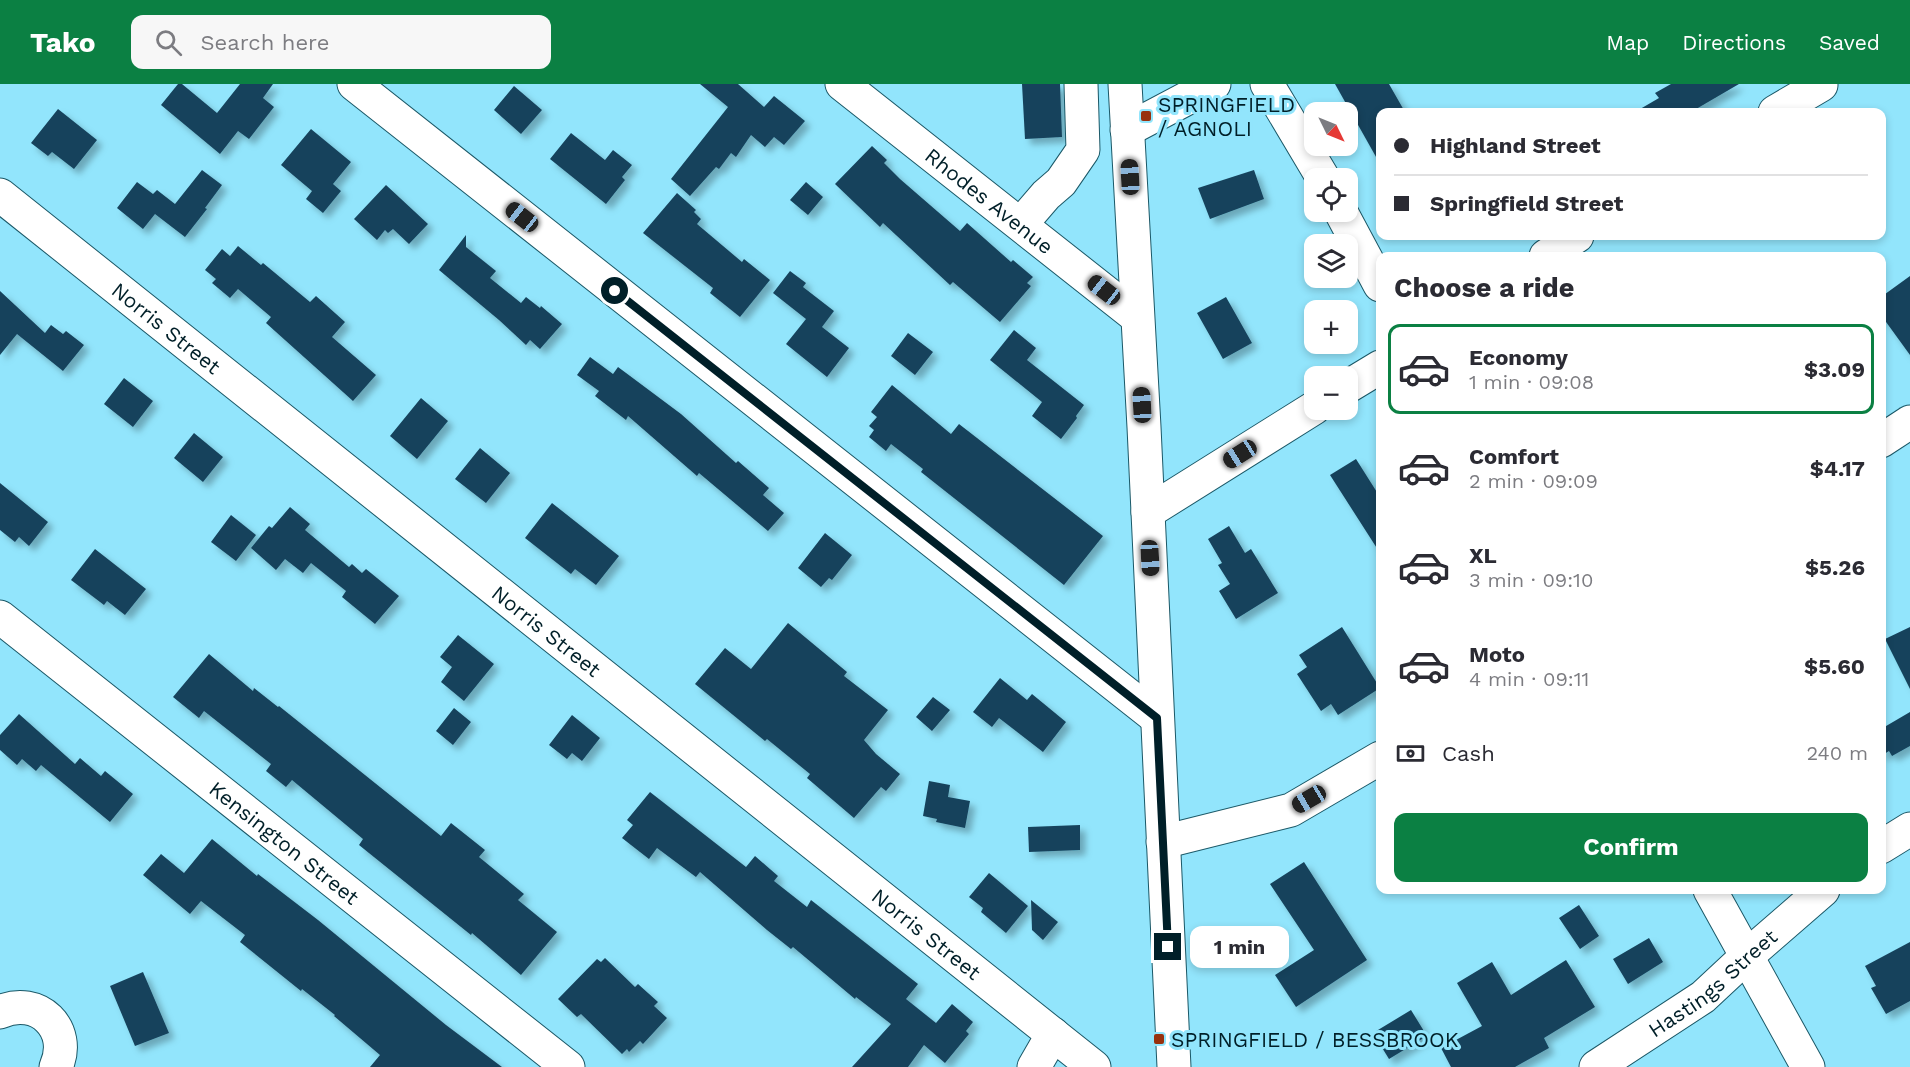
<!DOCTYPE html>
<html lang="en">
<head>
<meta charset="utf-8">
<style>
  :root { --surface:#fff; --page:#f7f7f7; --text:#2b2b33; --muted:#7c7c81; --line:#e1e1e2; --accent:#0b8043 }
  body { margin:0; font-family:"Work Sans",sans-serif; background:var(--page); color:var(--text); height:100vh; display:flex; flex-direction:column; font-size:22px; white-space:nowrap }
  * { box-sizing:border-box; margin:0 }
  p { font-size:20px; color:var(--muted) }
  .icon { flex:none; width:33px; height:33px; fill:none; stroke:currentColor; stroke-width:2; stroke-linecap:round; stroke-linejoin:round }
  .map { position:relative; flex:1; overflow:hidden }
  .details { position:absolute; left:1376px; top:168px; width:510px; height:642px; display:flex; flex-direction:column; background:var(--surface); border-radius:12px; box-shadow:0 3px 9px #0003 }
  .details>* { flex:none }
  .top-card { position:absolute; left:1376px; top:24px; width:510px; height:132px; border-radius:12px; box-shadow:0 3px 9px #0003; display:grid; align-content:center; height:132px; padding:0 18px; background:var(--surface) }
  .needle { width:39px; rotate:133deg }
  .tools { position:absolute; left:1304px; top:18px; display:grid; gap:12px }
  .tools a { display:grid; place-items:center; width:54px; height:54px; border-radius:12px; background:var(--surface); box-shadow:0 3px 9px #0003; font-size:30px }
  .end { position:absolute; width:27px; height:27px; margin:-14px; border:8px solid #001f28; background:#fff; box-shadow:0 0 0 3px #fff }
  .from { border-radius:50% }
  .bubble { position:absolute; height:42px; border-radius:12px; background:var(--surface); box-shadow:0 3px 9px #0003; font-size:20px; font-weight:700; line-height:42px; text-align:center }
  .car { position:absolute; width:18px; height:36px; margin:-18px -9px; border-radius:8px; box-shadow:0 0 4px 2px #0007; background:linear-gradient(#222 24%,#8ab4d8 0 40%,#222 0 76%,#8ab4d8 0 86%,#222 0) }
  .top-card b { display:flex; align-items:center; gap:21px; height:57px; font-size:22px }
  .top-card b+b { border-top:2px solid var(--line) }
  .top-card i { width:15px; height:15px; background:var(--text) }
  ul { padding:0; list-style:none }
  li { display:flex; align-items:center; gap:18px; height:90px; margin:0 12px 9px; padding:0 6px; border:3px solid transparent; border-radius:12px }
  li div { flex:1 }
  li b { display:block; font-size:22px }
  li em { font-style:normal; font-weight:700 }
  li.selected { border-color:var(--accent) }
  li>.icon { width:54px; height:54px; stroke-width:1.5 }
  h2 { padding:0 18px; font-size:27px; line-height:72px }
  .pay { display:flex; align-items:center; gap:15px; height:66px; padding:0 18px; font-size:22px }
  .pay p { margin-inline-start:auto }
  .primary-button { display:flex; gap:12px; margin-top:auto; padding:12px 18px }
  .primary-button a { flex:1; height:69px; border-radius:12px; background:var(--accent); color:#fff; font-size:24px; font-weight:700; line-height:69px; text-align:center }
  header { display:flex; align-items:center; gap:36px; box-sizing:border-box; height:84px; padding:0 30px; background:var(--accent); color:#fff }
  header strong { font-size:28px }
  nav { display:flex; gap:33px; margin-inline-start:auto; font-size:21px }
  .search { width:420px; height:54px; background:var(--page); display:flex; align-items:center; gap:15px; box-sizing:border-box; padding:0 21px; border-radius:12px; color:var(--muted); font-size:22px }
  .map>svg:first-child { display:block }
  .building { fill:#16435c; filter:url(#shadow) }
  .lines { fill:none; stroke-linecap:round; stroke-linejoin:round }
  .minor-casing { stroke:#1b5867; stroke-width:35 }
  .major-casing { stroke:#1b5867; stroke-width:35 }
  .minor { stroke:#fff; stroke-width:33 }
  .major { stroke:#fff; stroke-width:33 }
  .route { stroke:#001f28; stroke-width:8 }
  .poi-dot { fill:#98310e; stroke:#92e5fc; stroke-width:2 }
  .labels { text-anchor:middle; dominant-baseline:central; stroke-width:6; stroke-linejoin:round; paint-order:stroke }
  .poi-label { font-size:21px; fill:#001f28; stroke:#92e5fc; text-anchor:start }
  .street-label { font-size:21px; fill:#001f28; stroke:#92e5fc }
</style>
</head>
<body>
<header>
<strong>Tako</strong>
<div class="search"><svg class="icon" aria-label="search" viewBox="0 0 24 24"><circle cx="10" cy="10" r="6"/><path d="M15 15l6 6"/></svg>Search here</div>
<nav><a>Map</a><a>Directions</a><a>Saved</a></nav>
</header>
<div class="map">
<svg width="1910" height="983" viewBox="0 0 1910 983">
  <defs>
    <filter id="shadow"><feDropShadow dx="5.5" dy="5.5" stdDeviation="3" flood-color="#0004"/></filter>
  </defs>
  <rect width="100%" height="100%" fill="#92e5fc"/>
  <path class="building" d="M178 0H182L217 29 240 0H273L263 14 274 23 249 55 238 47 220 70 161 21Z
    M700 0H738L764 23 774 12 805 37 784 61 774 53 765 63 751 51 736 73 731 69 719 85 716 83 690 112 671 95 728 23Z
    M1022 0H1060L1062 53 1025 55Z
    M1335 0H1389L1405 28H1380V80Z
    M1671 0H1739L1691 28H1635L1659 14 1655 9Z
    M514 2 542 26 521 50 494 26Z
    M58 25 97 56 74 85 52 68 48 72 31 59Z
    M311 45 351 78 333 100 341 107 323 129 306 115 312 107 281 81Z
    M571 49 605 76 613 66 632 81 622 93 625 96 606 120 550 75Z
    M872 62 887 76 884 79 900 95 960 147 967 139 1011 178 1013 176 1033 193 1027 199 1031 202 1000 238 953 198 950 201 883 139 880 143 835 100Z
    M202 86 222 101 205 124 207 125 185 153 155 130 143 145 117 124 137 98 153 110 157 106 175 120Z
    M1254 86 1264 115 1210 135 1198 104Z
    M806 98 823 113 808 131 790 116Z
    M386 101 428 140 409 160 393 145 388 149 385 146 377 156 354 135Z
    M677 109 696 126 694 128 701 135 697 140 742 178 744 175 770 196 740 233 710 209 713 204 643 149Z
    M466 151V163L496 187 490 194 521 219 526 213 540 224 541 222 562 240 540 265 530 256 526 261 499 236 439 186Z
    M238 162 261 181 263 179 310 218 316 212 345 238 332 253 376 291 353 317 266 239 271 233 238 205 230 214 212 199 216 195 205 186 222 165 230 172Z
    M790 187 806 199 803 203 834 227 822 243 849 264 827 293 786 260 806 235 773 209Z
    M1910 192V271L1881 231V213Z
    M0 207 45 249 51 241 63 250 66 247 84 261 63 287 17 250 0 271Z
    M1226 213 1252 259 1223 275 1197 229Z
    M1014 246 1036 264 1027 276 1084 321 1076 332 1077 334 1061 355 1032 332 1042 318 990 276Z
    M908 249 933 268 915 291 891 272Z
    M590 273 613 290 618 283 681 330 736 379 738 377 769 404 763 411 784 429 768 447 699 389 697 392 628 332 626 336 595 312 599 307 577 291Z
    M124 294 153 317 133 343 104 320Z
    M892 301 951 350 959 340 1103 452 1064 501 921 388 923 385 891 360 886 367 869 353 874 346 869 342 877 333 871 328Z
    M421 314 448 337 417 375 390 352Z
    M194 349 223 373 203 398 174 374Z
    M480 364 510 389 486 419 455 395Z
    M1356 375 1380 413V469L1330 391Z
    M0 399 48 438 29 462 19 453 15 458 0 446Z
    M552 419 619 472 596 501 575 485 571 490 525 454Z
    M290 423 310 440 305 446 349 483 352 480 362 489 366 485 399 512 375 540 342 513 346 507 311 479 303 489 285 475 276 486 251 464 269 442 272 444Z
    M231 431 256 451 236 477 211 458Z
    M1229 442 1245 469 1251 465 1278 509 1236 535 1219 507 1230 500 1218 481 1222 479 1208 455Z
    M825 449 852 471 832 496 829 494 821 503 798 484Z
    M95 465 146 505 125 531 107 517 104 521 71 496Z
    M788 539 847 588 844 592 888 626 864 656 876 670 900 690 886 707 881 703 854 734 807 694 810 690 767 655 765 657 695 600 725 564 751 585Z
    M1342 543 1380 604 1338 631 1331 620 1321 627 1297 590 1307 583 1299 571Z
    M1910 543V605L1885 555Z
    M458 551 494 580 464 617 441 598 452 583 440 573Z
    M209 570 253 607 254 604 278 623 279 622 441 752 451 739 485 766 479 773 524 810 518 816 557 848 521 891 472 849 471 851 359 761 363 755 292 696 286 703 266 687 271 680 204 627 199 634 173 613Z
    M1000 594 1027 616 1032 610 1066 638 1043 668 999 634 992 643 973 628Z
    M933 613 950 626 932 647 916 633Z
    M454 624 471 638 453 661 436 647Z
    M1910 628V662L1892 672 1889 667 1881 672V645Z
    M19 630 75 680 80 674 101 692 105 687 133 710 110 738 41 681 36 687 22 675 17 681 0 666V651Z
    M572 631 600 654 582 677 572 669 567 675 549 661Z
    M929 697 950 701 948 713 970 717 965 744 936 738 937 735 923 732Z
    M650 708 746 783 755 772 778 792 774 797 807 823 811 816 918 900 906 915 936 939 952 920 973 938 966 947 969 950 945 979 924 961 908 983H852L891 940 856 913 855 915 793 863 791 865 767 846 700 788 696 793 657 764 649 775 622 754 633 741 627 736Z
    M1080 741V766L1029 768 1028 743Z
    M212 755 257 792 258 790 318 836 446 941 502 983H370L380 971 334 932 335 931 302 905 301 907 240 858 245 851 201 817 190 830 143 791 161 770 184 789Z
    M1304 778 1367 876 1296 923 1275 891 1314 866 1270 800Z
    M989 789 1028 822 1006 849 981 828 983 824 969 813Z
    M1031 816 1058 838 1043 856 1032 846Z
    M1579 821 1599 852 1580 865 1559 834Z
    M1649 854 1663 878 1628 900 1613 875Z
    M1910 858V917L1886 930 1871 904 1876 902 1865 882Z
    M605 874 635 903 638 900 658 918 654 922 667 934 643 960 640 957 629 968 627 965 622 970 581 930 577 933 558 915 597 875 601 878Z
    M1566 876 1595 923 1544 954 1549 964 1515 983H1451L1441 964 1482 942 1457 899 1492 878 1511 911Z
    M143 888 169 949 135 962 110 902Z
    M1411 926 1427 952 1389 975 1373 949Z"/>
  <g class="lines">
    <g class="minor-casing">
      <g id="minor">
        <path d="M354 0 1157 634"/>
        <path id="s1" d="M842 0 1137 233"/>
        <path d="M1267 0 1323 94"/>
        <path d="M1775 28 1821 1"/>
        <path d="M1127 46 1214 0"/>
        <path id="s2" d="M0 111 1094 983"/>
        <path d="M1341 128 1380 201"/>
        <path d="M1021 140 1046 111 1061 98 1083 66 1081 0"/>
        <path d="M1546 172 1577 152"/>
        <path d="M1347 303 1380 283"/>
        <path d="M1881 357 1910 338"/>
        <path d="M1148 428 1314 324"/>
        <path id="s3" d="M0 533 568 983"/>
        <path d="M1163 758 1291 726 1380 674"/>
        <path d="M1881 763 1910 745"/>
        <path d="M1710 806 1808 983"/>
        <path d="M0 928C38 911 73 945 56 983"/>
        <path d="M1034 983 1053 950"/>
        <path id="s4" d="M1596 983 1703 913 1747 872 1823 806"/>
      </g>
    </g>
    <g class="major-casing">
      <path id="major" d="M1125 0 1144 343 1174 983"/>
    </g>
    <use href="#minor" class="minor"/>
    <use href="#major" class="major"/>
  </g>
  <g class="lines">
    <path class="route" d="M615 207 1157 634 1168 863"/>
  </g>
  <g class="poi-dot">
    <rect x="1140" y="26" width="12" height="12" rx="3"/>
    <rect x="1153" y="949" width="12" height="12" rx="3"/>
  </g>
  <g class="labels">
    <g class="poi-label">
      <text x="1158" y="20">SPRINGFIELD<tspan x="1158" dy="24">/ AGNOLI</tspan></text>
      <text x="1171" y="955">SPRINGFIELD / BESSBROOK</text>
    </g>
    <g class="street-label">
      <text stroke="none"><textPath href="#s1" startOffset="188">Rhodes Avenue</textPath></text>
      <text stroke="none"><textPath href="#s2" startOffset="213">Norris Street</textPath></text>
      <text stroke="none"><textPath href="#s2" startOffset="699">Norris Street</textPath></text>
      <text stroke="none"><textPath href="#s3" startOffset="363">Kensington Street</textPath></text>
      <text stroke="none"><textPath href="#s2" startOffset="1185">Norris Street</textPath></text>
      <text stroke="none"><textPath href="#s4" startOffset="144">Hastings Street</textPath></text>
    </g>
  </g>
</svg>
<div class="tools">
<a><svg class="needle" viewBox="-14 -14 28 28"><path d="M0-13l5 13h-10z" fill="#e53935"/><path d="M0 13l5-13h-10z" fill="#7c7c81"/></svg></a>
<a><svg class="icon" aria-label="locate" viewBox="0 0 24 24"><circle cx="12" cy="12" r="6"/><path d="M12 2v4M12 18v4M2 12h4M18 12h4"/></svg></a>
<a><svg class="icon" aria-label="layers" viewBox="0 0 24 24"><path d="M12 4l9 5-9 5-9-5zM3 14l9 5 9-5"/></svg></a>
<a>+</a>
<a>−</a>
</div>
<i class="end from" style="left:615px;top:207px"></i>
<i class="end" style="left:1168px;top:863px"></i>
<div class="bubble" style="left:1190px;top:842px;width:99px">1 min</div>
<i class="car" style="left:1130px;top:93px;rotate:357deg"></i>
<i class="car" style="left:522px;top:133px;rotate:308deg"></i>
<i class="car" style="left:1104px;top:206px;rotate:308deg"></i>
<i class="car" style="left:1142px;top:321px;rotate:357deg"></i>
<i class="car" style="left:1240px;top:370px;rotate:238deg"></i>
<i class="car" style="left:1150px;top:474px;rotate:177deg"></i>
<i class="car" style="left:1309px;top:715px;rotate:240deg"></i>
<div class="top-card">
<b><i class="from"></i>Highland Street</b>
<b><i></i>Springfield Street</b>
</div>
<section class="details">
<h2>Choose a ride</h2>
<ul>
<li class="selected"><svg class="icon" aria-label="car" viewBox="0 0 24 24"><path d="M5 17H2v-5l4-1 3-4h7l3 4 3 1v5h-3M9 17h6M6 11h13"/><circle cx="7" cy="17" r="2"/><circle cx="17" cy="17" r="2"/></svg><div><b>Economy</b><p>1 min · 09:08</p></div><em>$3.09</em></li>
<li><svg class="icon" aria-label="car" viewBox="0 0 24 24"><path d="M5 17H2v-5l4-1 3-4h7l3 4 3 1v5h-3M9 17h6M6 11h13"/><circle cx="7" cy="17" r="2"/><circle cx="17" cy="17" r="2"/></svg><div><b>Comfort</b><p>2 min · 09:09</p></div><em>$4.17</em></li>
<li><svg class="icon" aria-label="car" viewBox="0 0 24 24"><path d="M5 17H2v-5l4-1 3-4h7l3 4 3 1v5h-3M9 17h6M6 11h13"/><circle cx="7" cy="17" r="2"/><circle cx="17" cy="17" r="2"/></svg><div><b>XL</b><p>3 min · 09:10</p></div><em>$5.26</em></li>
<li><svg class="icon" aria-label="car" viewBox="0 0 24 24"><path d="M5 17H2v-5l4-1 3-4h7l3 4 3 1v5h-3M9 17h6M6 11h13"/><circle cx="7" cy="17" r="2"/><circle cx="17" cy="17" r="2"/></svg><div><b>Moto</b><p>4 min · 09:11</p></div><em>$5.60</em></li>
</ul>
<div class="pay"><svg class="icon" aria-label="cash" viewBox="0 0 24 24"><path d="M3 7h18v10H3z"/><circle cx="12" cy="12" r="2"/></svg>Cash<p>240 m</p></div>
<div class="primary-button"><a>Confirm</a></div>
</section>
</div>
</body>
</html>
